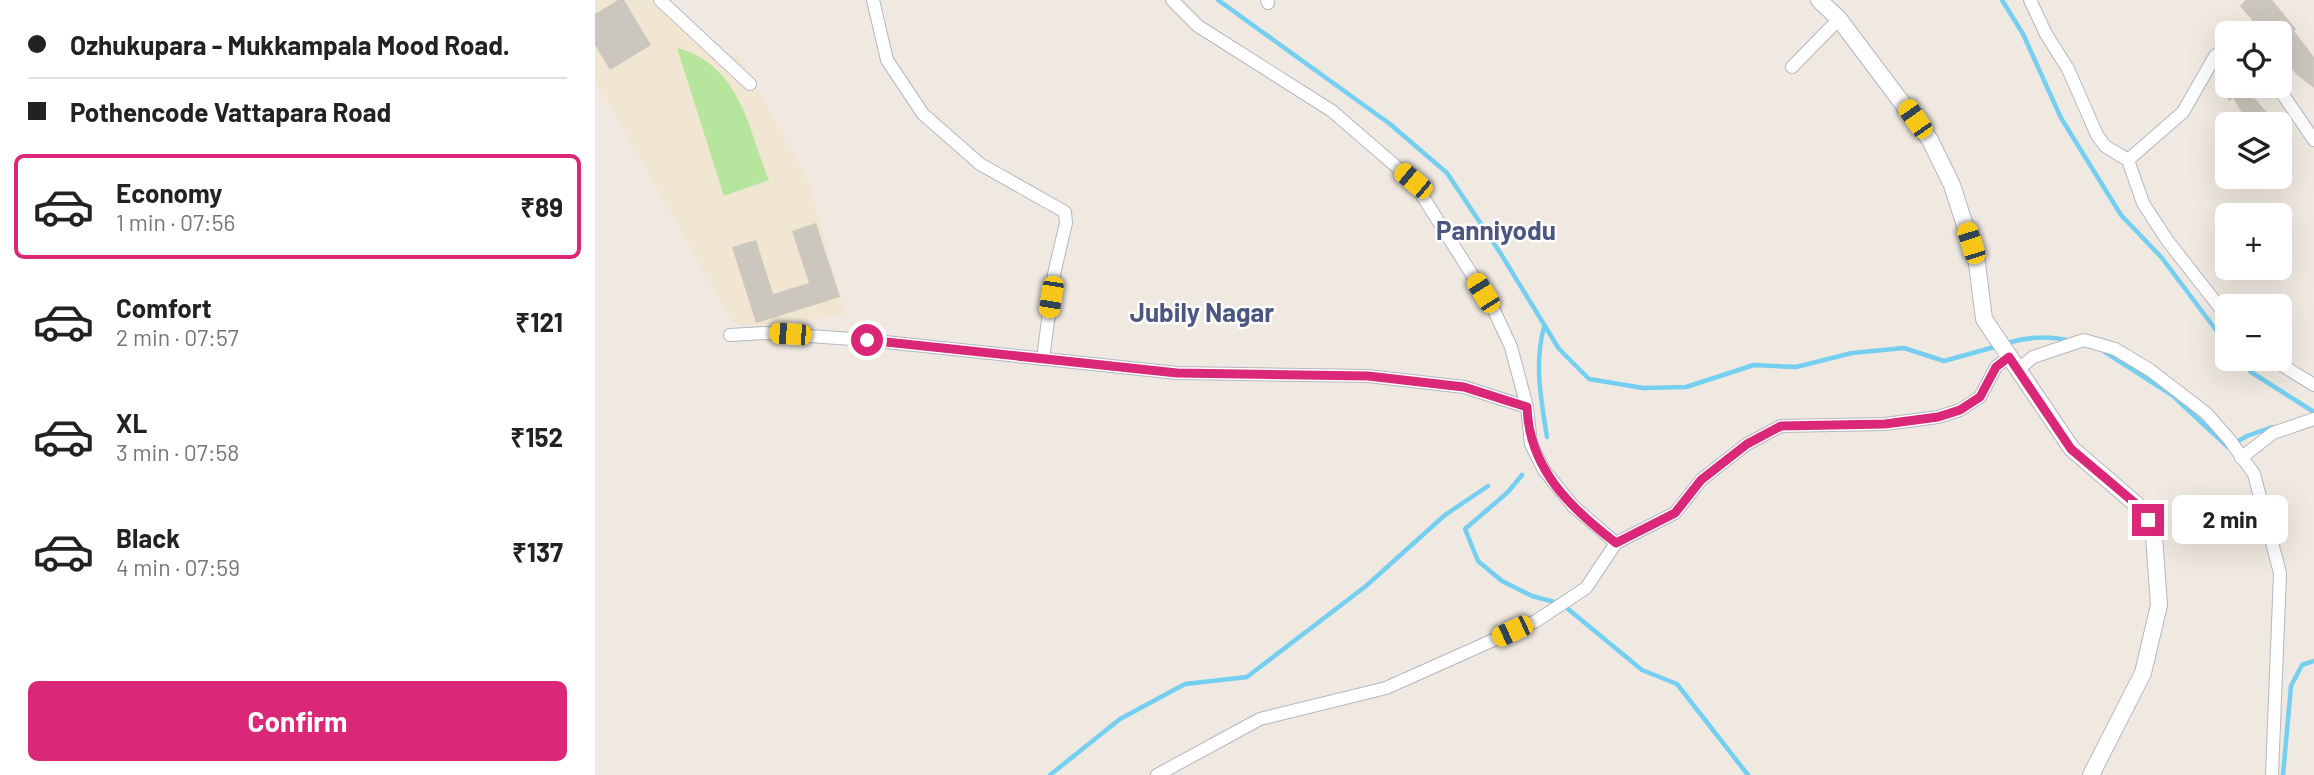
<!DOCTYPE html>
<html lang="en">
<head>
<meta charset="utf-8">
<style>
  :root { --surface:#fff; --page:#f2f2f2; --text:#222; --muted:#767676; --line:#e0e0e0; --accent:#db2777 }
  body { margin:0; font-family:Barlow,sans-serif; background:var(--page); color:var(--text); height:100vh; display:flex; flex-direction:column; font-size:26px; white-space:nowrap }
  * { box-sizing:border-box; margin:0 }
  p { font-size:23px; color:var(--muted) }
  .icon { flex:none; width:38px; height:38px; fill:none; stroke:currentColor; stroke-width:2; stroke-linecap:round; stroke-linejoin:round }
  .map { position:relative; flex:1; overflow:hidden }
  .side { display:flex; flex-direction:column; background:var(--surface); width:595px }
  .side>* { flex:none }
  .banner { display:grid; align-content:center; height:154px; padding:0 28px; background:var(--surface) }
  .fabs { position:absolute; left:1620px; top:21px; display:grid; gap:14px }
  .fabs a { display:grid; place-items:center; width:77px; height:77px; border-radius:10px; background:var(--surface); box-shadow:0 7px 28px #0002; font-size:35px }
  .end { position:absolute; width:32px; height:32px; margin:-16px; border:9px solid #db2777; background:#fff; box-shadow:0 0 0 4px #fff }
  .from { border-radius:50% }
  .bubble { position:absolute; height:49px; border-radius:10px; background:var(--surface); box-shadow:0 7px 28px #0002; font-size:23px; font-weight:700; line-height:49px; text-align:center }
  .car { position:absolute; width:21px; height:42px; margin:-21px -10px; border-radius:9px; box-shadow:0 0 5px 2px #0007; background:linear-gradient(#f5c518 24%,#345 0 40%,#f5c518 0 76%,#345 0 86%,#f5c518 0) }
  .banner b { display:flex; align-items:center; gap:24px; height:66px; font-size:26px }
  .banner b+b { border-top:2px solid var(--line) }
  .banner i { width:18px; height:18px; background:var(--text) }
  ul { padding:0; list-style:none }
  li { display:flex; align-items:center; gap:21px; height:105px; margin:0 14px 10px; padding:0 14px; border:4px solid transparent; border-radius:10px }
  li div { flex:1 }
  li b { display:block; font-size:26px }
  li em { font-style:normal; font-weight:700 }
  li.current { border-color:var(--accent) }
  li>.icon { width:63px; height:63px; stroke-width:1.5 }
  .action { display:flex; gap:14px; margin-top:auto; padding:14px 28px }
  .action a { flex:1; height:80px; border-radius:10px; background:var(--accent); color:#fff; font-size:28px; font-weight:700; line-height:80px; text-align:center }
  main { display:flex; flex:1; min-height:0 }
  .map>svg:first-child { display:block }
  .education { fill:#f0e6d1 }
  .green { fill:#b6e59e }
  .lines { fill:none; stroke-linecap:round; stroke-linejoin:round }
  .stream { stroke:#75cff0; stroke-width:4.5 }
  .building { fill:#cbc7bf }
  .minor-casing { stroke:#b4b7c1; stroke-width:14 }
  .secondary-casing { stroke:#b4b7c1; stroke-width:18 }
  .minor { stroke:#fff; stroke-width:12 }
  .secondary { stroke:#fff; stroke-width:16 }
  .route { stroke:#db2777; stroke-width:9 }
  .labels { text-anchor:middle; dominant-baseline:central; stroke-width:5; stroke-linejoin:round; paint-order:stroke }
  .neighbourhood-label { font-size:26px; font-weight:bold; fill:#4d5680; stroke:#fff }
</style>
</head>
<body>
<main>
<section class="side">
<div class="banner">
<b><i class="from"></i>Ozhukupara - Mukkampala Mood Road.</b>
<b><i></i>Pothencode Vattapara Road</b>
</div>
<ul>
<li class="current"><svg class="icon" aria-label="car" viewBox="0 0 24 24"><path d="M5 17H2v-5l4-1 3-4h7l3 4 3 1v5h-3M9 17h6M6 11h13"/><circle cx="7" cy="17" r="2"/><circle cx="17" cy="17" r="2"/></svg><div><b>Economy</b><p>1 min · 07:56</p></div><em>₹89</em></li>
<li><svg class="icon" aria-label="car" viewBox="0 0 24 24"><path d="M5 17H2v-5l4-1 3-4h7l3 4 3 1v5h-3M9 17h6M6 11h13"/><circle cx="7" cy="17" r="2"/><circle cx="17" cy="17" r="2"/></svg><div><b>Comfort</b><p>2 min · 07:57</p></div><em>₹121</em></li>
<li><svg class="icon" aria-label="car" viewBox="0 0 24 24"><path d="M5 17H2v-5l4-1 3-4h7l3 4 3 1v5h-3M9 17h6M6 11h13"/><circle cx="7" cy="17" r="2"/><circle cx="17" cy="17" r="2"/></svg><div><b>XL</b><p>3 min · 07:58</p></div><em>₹152</em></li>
<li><svg class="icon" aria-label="car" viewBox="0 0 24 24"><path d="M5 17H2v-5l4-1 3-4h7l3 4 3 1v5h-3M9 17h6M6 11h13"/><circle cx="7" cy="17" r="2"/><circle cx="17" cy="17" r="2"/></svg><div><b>Black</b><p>4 min · 07:59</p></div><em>₹137</em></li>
</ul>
<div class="action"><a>Confirm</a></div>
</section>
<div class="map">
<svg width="1719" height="775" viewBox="0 0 1719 775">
  <rect width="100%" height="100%" fill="#efe9e1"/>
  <path class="education" d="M0 0H76L127 50 146 58 214 182 251 315 156 326 137 322 0 79Z"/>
  <path class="green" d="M82 48C145 65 152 125 174 180L129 196Z"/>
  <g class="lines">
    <path class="stream" d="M623 0 795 124 852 173 906 254 964 349 994 379 1048 388 1091 387 1159 365 1201 367 1257 353 1309 348 1349 361 1403 346
      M1407 0 1428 34 1466 118 1526 215 1567 258 1633 346
      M949 327C939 364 946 399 952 437
      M1412 343C1433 337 1454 335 1475 341
      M1510 352 1577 395 1633 447 1652 436 1677 427
      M1644 359 1656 372 1719 412
      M927 475 913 492 870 529 883 561 907 581 937 596 967 604 1047 670 1082 684 1153 775
      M455 775 525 719 590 684 652 677 771 586 850 515 893 486
      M1688 775 1696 686 1707 665 1719 661"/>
  </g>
  <path class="building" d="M23 0H29L56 45 15 70 0 45V14Z
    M1650 0H1677L1701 29 1699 31 1719 57V88L1701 74 1685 53V33H1675L1667 22 1663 27 1645 6Z
    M1626 86H1653L1650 88 1679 120 1671 124H1654L1638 98 1634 101Z
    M221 223 245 297 161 323 137 247 161 240 178 294 214 283 197 231Z"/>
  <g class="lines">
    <g class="minor-casing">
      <path id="minor" d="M65 0 155 84
        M278 0 292 60 328 114 385 164 470 212 471 223 459 274 448 359
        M577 0 603 26 737 111 818 181 898 308 916 347 932 407 936 444 949 470 978 506 1021 543 1080 513 1106 480 1152 444 1186 426 1290 424 1343 417 1365 410 1385 397 1401 367 1414 357
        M672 0 673 3
        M1435 0 1451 34 1473 69 1502 135 1510 146 1533 160 1548 203 1572 240 1633 318
        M1197 67 1244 19
        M1682 86 1719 140
        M1533 160 1588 112 1620 56 1633 46
        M135 335 170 333 272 340 582 373 773 376 869 387 932 407
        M1677 359 1719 385
        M1423 370 1438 357 1489 340 1520 349 1555 370 1611 413 1634 439 1659 474 1685 573 1677 775
        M1646 458 1678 433 1719 419
        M562 775 665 719 791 688 941 621 991 588 1021 543"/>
    </g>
    <g class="secondary-casing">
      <path id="secondary" d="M1224 0 1244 19 1335 140 1357 185 1382 263 1389 319 1477 449 1541 504 1559 536 1564 605 1548 673 1496 775"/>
    </g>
    <use href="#minor" class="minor"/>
    <use href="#secondary" class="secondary"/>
  </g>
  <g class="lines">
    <path class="route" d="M272 340 582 373 773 376 869 387 932 407C934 468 974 507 1021 543L1080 513 1106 480 1152 444 1186 426 1290 424 1343 417 1365 410 1385 397 1401 367 1414 357 1476 449 1541 504 1553 520"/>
  </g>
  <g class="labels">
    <g class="neighbourhood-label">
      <text x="901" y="229">Panniyodu</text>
      <text x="607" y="311">Jubily Nagar</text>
    </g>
  </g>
</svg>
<div class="fabs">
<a><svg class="icon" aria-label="locate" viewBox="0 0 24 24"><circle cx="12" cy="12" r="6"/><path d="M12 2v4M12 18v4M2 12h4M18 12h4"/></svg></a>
<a><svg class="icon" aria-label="layers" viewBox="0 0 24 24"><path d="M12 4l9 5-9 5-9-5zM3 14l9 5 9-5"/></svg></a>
<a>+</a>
<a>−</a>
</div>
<i class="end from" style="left:272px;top:340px"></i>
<i class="end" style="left:1553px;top:520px"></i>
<div class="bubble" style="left:1577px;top:495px;width:116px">2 min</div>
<i class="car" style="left:1320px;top:119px;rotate:325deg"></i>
<i class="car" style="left:818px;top:181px;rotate:310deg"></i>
<i class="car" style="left:1376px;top:243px;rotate:342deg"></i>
<i class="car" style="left:888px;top:293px;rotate:328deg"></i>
<i class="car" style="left:456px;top:297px;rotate:189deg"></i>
<i class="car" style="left:195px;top:334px;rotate:274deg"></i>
<i class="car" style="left:917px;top:631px;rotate:245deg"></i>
</div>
</main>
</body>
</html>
